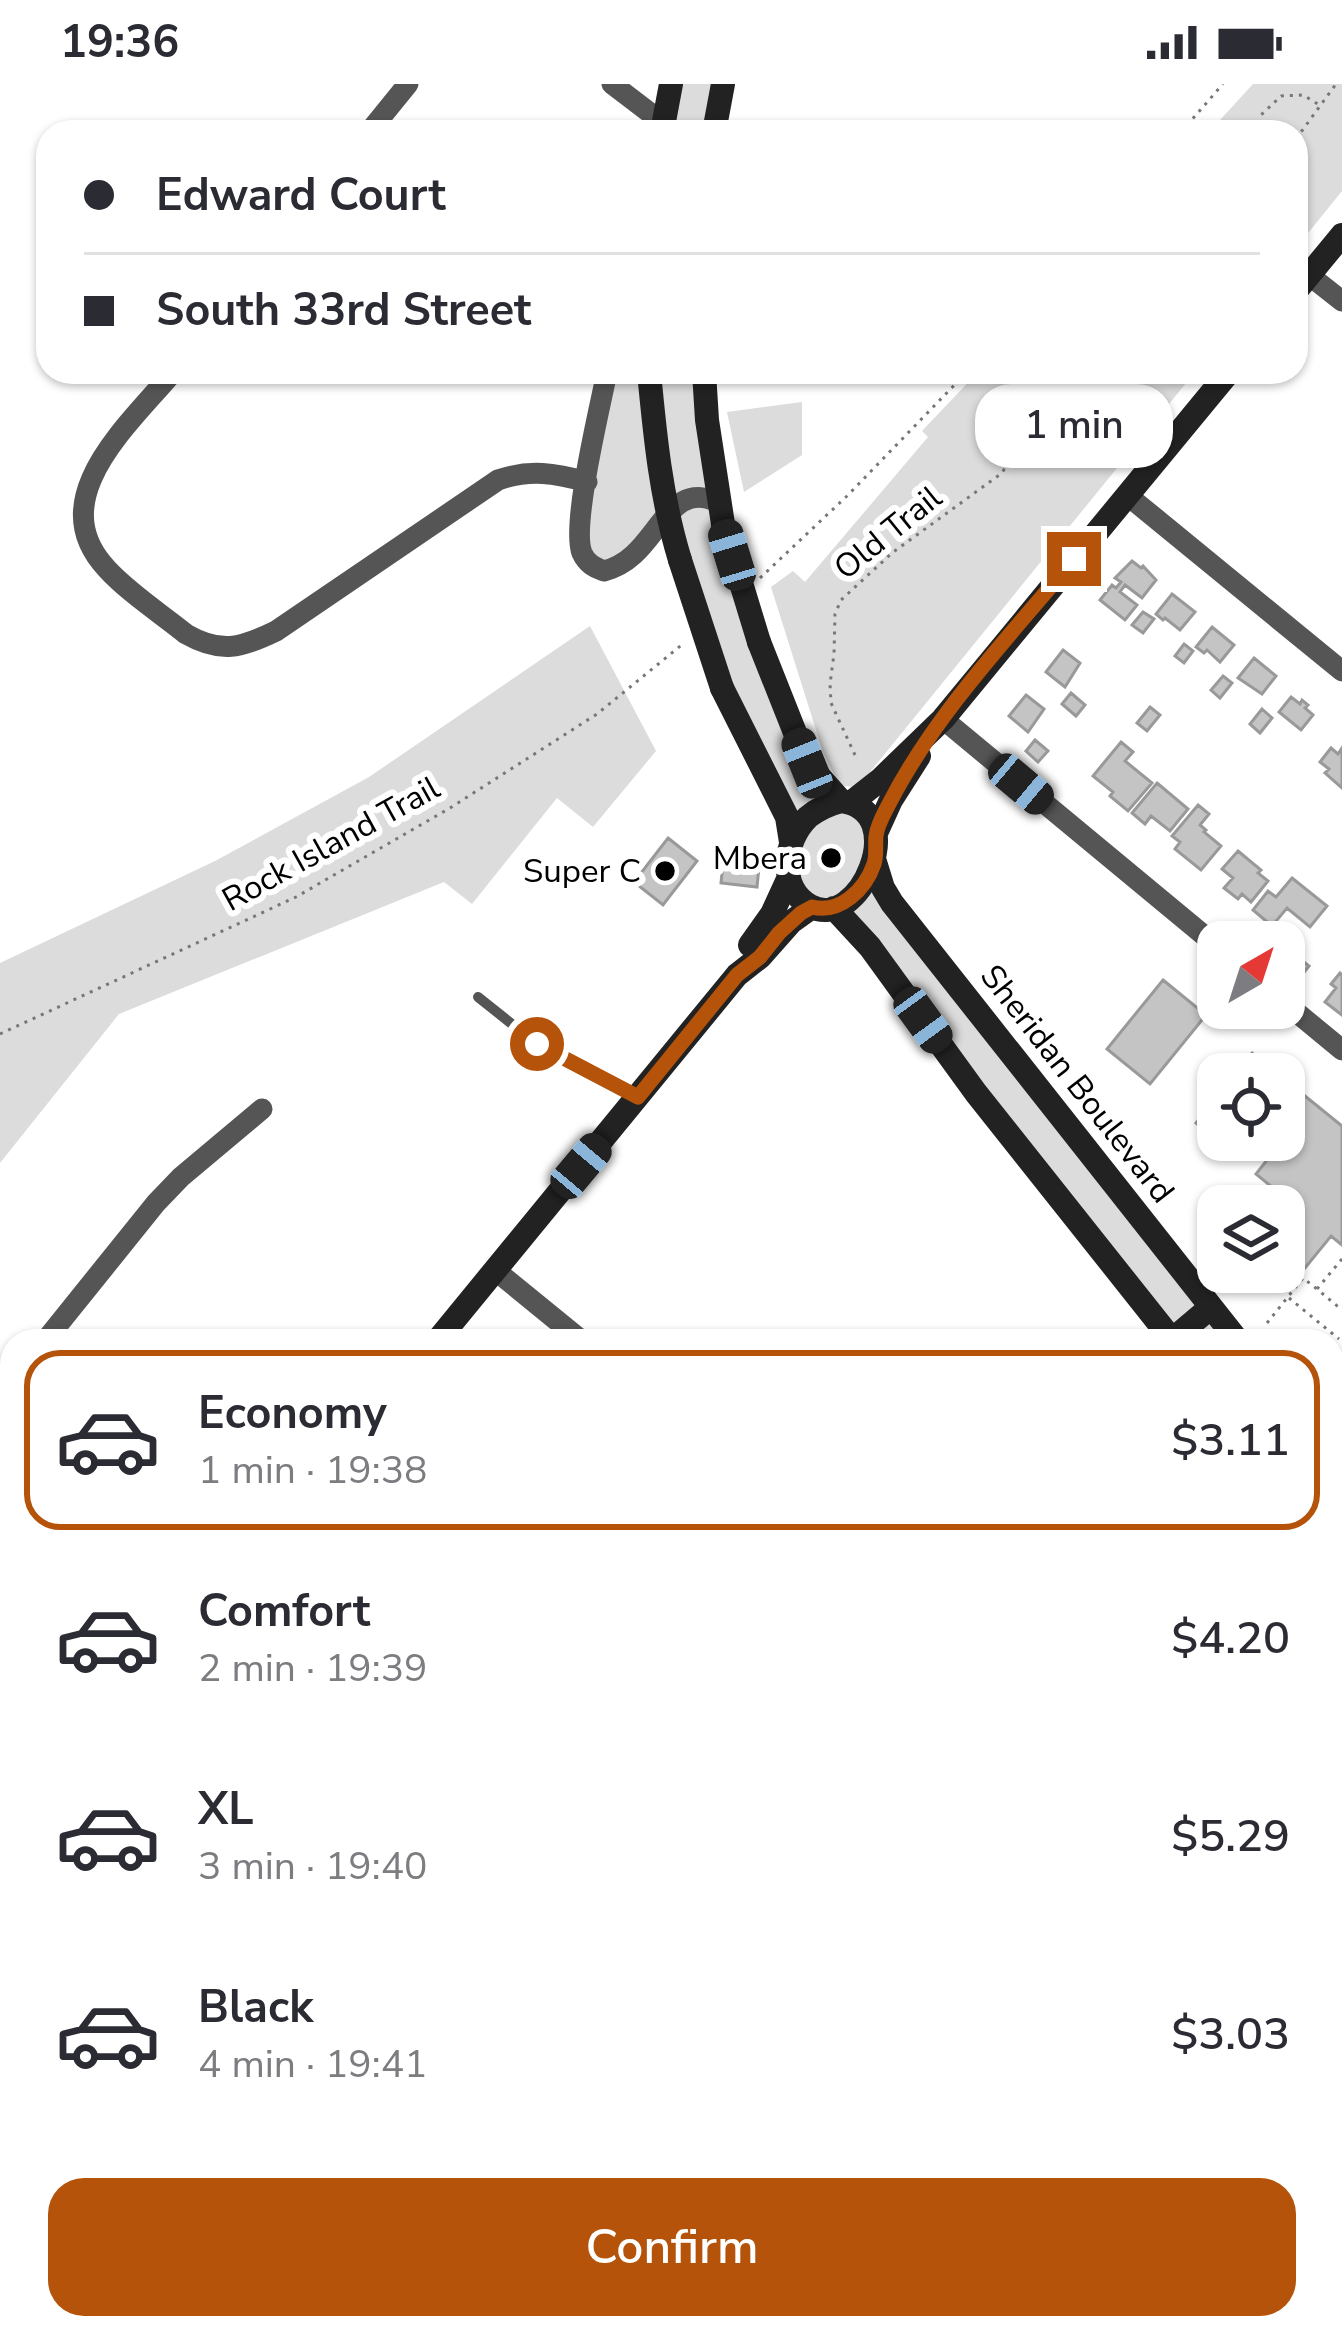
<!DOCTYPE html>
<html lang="en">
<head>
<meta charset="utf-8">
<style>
  :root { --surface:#fff; --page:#f7f7f7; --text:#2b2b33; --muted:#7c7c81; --line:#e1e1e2; --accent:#b45309 }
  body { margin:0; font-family:"Nunito Sans",sans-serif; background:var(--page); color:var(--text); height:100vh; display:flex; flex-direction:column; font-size:45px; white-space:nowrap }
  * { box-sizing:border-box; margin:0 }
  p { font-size:39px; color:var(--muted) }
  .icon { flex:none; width:66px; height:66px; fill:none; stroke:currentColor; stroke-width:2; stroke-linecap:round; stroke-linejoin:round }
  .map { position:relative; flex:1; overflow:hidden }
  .details { position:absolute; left:0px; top:1245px; width:1344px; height:1011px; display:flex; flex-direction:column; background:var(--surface); border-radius:36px 36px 0 0; box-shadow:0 3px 9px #0004 }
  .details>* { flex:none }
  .guide { position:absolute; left:36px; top:36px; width:1272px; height:264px; border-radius:36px; box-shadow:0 3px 9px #0004; display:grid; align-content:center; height:264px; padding:0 48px; background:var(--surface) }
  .needle { width:78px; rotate:39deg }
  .tools { position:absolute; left:1197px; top:837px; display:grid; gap:24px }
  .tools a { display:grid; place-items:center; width:108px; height:108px; border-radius:24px; background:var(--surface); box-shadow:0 3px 9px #0004; font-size:60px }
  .end { position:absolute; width:54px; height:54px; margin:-27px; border:15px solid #b45309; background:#fff; box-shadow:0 0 0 6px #fff }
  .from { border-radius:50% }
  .bubble { position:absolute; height:84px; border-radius:36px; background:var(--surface); box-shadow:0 3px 9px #0004; font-size:39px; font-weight:600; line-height:84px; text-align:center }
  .car { position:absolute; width:36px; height:72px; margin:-36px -18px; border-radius:15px; box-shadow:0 0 9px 3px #0007; background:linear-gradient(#222 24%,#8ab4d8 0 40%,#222 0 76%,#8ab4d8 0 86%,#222 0) }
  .guide b { display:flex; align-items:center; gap:42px; height:114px; font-size:45px }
  .guide b+b { border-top:3px solid var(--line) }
  .guide i { width:30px; height:30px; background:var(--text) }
  ul { padding:21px 0 0; list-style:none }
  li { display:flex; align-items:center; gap:36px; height:180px; margin:0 24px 18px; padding:0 24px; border:6px solid transparent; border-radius:36px }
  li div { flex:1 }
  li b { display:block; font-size:45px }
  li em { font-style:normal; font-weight:600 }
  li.current { border-color:var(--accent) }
  li>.icon { width:108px; height:108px; stroke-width:1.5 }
  .primary-button { display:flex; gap:24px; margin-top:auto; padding:24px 48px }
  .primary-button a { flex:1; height:138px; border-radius:36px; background:var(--accent); color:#fff; font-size:48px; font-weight:600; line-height:138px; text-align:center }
  .status { display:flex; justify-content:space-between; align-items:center; height:84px; padding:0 60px; background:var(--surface); direction:ltr }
  .status svg { height:33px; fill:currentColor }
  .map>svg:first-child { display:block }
  .green { fill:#dcdcdc }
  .building { fill:#c4c4c4; stroke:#999; stroke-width:3 }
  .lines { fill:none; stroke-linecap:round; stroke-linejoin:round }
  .path { stroke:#777; stroke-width:3; stroke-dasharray:3 6; stroke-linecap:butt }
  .service { stroke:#555; stroke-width:10 }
  .minor { stroke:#555; stroke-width:21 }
  .tertiary { stroke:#555; stroke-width:24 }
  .secondary { stroke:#222; stroke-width:24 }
  .secondary-bridge { stroke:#222; stroke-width:24 }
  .route { stroke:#b45309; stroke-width:15 }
  .poi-dot { fill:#000; stroke:#fff; stroke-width:4.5 }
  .labels { text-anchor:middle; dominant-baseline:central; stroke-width:12; stroke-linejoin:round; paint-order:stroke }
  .street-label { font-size:33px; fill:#000; stroke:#fff }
  .poi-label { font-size:33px; fill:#000; stroke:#fff; text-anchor:end }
</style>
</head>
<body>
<div class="status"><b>19:36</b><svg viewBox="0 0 49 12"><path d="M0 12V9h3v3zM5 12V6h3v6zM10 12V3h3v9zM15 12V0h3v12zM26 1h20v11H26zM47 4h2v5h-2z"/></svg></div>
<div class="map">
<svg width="1342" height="2254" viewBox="0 0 1342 2254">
  <rect width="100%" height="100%" fill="#fff"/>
  <path class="green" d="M671 0H723L714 48H662Z
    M1253 0H1342V107L1296 164V48H1209Z
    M607 288H704L716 402 807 679 852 718 875 778 1238 1257H1173L870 863 806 819 791 757 722 604 667 435 604 487 578 447Z
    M978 288H1195L866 693 854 703 844 702 838 698 823 668 771 503 793 487 805 498 928 353 922 347Z
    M802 318V371L744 408 727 328Z
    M590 542 656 667 593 743 557 714 472 820 444 798 119 930 0 1079V879L215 777 369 693Z"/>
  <path class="building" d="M1132 477 1141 484 1143 482 1156 496 1142 514 1125 501 1120 508 1137 521 1125 536 1100 516 1112 501 1116 504 1121 498 1115 494Z
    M1172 510 1195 528 1180 546 1165 534 1163 536 1156 530Z
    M1143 528 1154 535 1143 549 1132 541Z
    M1212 543 1234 561 1220 578 1207 566 1204 569 1196 563Z
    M1184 560 1193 567 1184 579 1175 572Z
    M1063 566 1080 579 1065 603 1046 588Z
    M1254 574 1276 592 1262 610 1238 594Z
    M1223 592 1232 599 1220 614 1211 606Z
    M1071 609 1085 621 1076 632 1062 620Z
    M1026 611 1044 625 1028 648 1009 632Z
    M1291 613 1300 620 1302 616 1308 621 1305 624 1313 631 1301 646 1279 628Z
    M1150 623 1160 631 1147 647 1137 639Z
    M1262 625 1272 634 1260 649 1250 640Z
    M1035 656 1048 667 1038 678 1026 667Z
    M1121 658 1133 668 1125 677 1152 699 1128 727 1110 712 1113 708 1093 692Z
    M1331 664 1338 670 1342 664V704L1325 689 1329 685 1320 678Z
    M1157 699 1188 725 1170 747 1151 732 1145 740 1132 729Z
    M1198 721 1209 730 1200 741 1206 746 1204 748 1221 762 1201 786 1175 765 1180 758 1172 752Z
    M668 754 697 777 663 821 634 798Z
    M1238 767 1261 786 1258 789 1268 797 1251 818 1242 810 1238 815 1224 804 1233 794 1222 785Z
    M723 779 759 783 757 803 721 799Z
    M1292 794 1327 822 1310 843 1287 824 1272 842 1253 826 1268 807 1276 813Z
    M1295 871 1309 882 1298 896 1284 884Z
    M1340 889 1342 891V931L1325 918 1336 904 1331 900Z
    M1163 896 1206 931 1150 1000 1107 965Z
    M1252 969 1278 990H1235Z
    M1284 995 1342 1042V1161L1331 1152 1296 1195 1284 1185V1122H1277L1284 1113 1256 1090 1294 1042 1284 1034Z
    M1218 1011V1056H1243L1233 1069 1196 1039Z
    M0 1413 12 1423V1534L0 1548Z"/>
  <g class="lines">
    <path class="path" d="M1181 48 1223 0
      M1258 48 1260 32 1281 12 1303 11 1321 22
      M1296 55 1336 0
      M760 494 847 412 967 288
      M855 671 831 619 830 600 834 570 835 530 841 516 892 469 1002 389 1016 365 1030 326 1052 288
      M0 950 296 813 450 724 597 630 684 559
      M1342 1175 1317 1205 1342 1226
      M1289 1214 1339 1255
      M1267 1239 1303 1194 1317 1205
      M1308 1256 1310 1257"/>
    <path class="service" d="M478 913 537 960 637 1012"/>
    <path class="minor" d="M612 0 675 48
      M369 48 408 0
      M1309 191 1342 217
      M173 288C130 340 41 415 107 485 129 509 160 529 186 550 221 570 241 564 276 547L498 396C530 385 555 389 587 398
      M607 288C600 323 571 442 582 469 587 480 594 483 604 487 644 477 654 436 682 418 694 411 708 413 719 419
      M1127 411 1342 587
      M943 635 1218 863
      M1284 918 1342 966
      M495 1186 582 1257
      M45 1257 156 1119 181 1093 262 1025
      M0 1313 12 1298
      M1332 1969 1342 1957
      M0 2053 12 2062
      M235 2244 248 2254
      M315 2254 323 2244
      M851 2254 859 2244"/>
    <path class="tertiary" d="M0 1345 12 1355
      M1101 2244 1113 2254"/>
    <path class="secondary" d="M662 48 671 0
      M714 48 723 0
      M1296 207 1342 151
      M649 288C655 352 661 414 680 476
      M704 288 707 336 723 440
      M759 558 807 679 841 717
      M722 604 787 733 791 758
      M841 717C913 726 859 850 810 822 777 803 784 756 808 733 818 725 829 720 841 717Z
      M852 718 880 696 943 635 1229 288
      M876 749 891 716 919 672
      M875 778 883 804 892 819 1238 1257
      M834 824 870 863 976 1009 1173 1257
      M750 861 772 830 789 793
      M1172 1256 1211 1223
      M437 1257 737 891 760 873 791 838 812 823
      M1332 1384 1342 1395
      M1332 1460 1342 1472
      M0 1793 12 1778"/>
    <path class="secondary-bridge" d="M723 440 759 558
      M680 476 722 604"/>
  </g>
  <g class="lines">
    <path class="route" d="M537 960 638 1013 737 891 760 873 779 849 801 829 812 823C840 830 865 806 874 780 877 771 875 762 876 752 877 741 885 728 890 718 936 629 1010 552 1074 475"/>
  </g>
  <g class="poi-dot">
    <circle cx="831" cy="774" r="12"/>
    <circle cx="665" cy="787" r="12"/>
  </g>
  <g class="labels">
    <g class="street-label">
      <text transform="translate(888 449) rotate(-39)">Old Trail</text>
      <text transform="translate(331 760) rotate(-29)">Rock Island Trail</text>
      <text transform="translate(1077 1000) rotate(52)">Sheridan Boulevard</text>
    </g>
    <g class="poi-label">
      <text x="807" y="774">Mbera</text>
      <text x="641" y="787">Super C</text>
    </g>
  </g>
</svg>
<div class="tools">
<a><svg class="needle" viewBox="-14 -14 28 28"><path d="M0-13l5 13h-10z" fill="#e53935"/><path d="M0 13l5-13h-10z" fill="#7c7c81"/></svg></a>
<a><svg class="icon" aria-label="locate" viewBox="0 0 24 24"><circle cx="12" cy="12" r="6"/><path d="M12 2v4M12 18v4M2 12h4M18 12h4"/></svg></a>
<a><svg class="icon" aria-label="layers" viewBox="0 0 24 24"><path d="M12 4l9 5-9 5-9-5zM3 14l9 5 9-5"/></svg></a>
</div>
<i class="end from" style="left:537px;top:960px"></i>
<i class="end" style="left:1074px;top:475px"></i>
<div class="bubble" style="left:975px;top:300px;width:198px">1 min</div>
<i class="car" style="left:732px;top:471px;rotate:343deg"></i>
<i class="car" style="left:807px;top:679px;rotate:338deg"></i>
<i class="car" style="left:1021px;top:700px;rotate:130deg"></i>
<i class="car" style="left:923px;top:936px;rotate:144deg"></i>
<i class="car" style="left:581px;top:1082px;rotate:40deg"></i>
<div class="guide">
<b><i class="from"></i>Edward Court</b>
<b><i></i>South 33rd Street</b>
</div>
<section class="details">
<ul>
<li class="current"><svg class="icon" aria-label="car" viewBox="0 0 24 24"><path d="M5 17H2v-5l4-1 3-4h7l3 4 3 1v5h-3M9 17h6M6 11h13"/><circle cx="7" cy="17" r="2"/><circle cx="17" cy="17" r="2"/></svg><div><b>Economy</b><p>1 min · 19:38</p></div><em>$3.11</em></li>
<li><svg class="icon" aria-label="car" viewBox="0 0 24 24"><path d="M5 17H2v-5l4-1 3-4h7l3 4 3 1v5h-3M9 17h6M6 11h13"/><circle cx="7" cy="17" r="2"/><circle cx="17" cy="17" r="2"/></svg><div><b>Comfort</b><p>2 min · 19:39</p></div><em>$4.20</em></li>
<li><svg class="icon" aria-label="car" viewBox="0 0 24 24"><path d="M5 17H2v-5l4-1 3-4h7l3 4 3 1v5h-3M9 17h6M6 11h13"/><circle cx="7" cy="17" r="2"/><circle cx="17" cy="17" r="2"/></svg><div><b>XL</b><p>3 min · 19:40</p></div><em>$5.29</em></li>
<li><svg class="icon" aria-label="car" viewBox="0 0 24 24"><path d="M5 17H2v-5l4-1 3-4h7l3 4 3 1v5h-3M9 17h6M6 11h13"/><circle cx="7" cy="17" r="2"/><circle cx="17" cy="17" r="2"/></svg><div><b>Black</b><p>4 min · 19:41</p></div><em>$3.03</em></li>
</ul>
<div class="primary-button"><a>Confirm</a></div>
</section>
</div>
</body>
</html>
